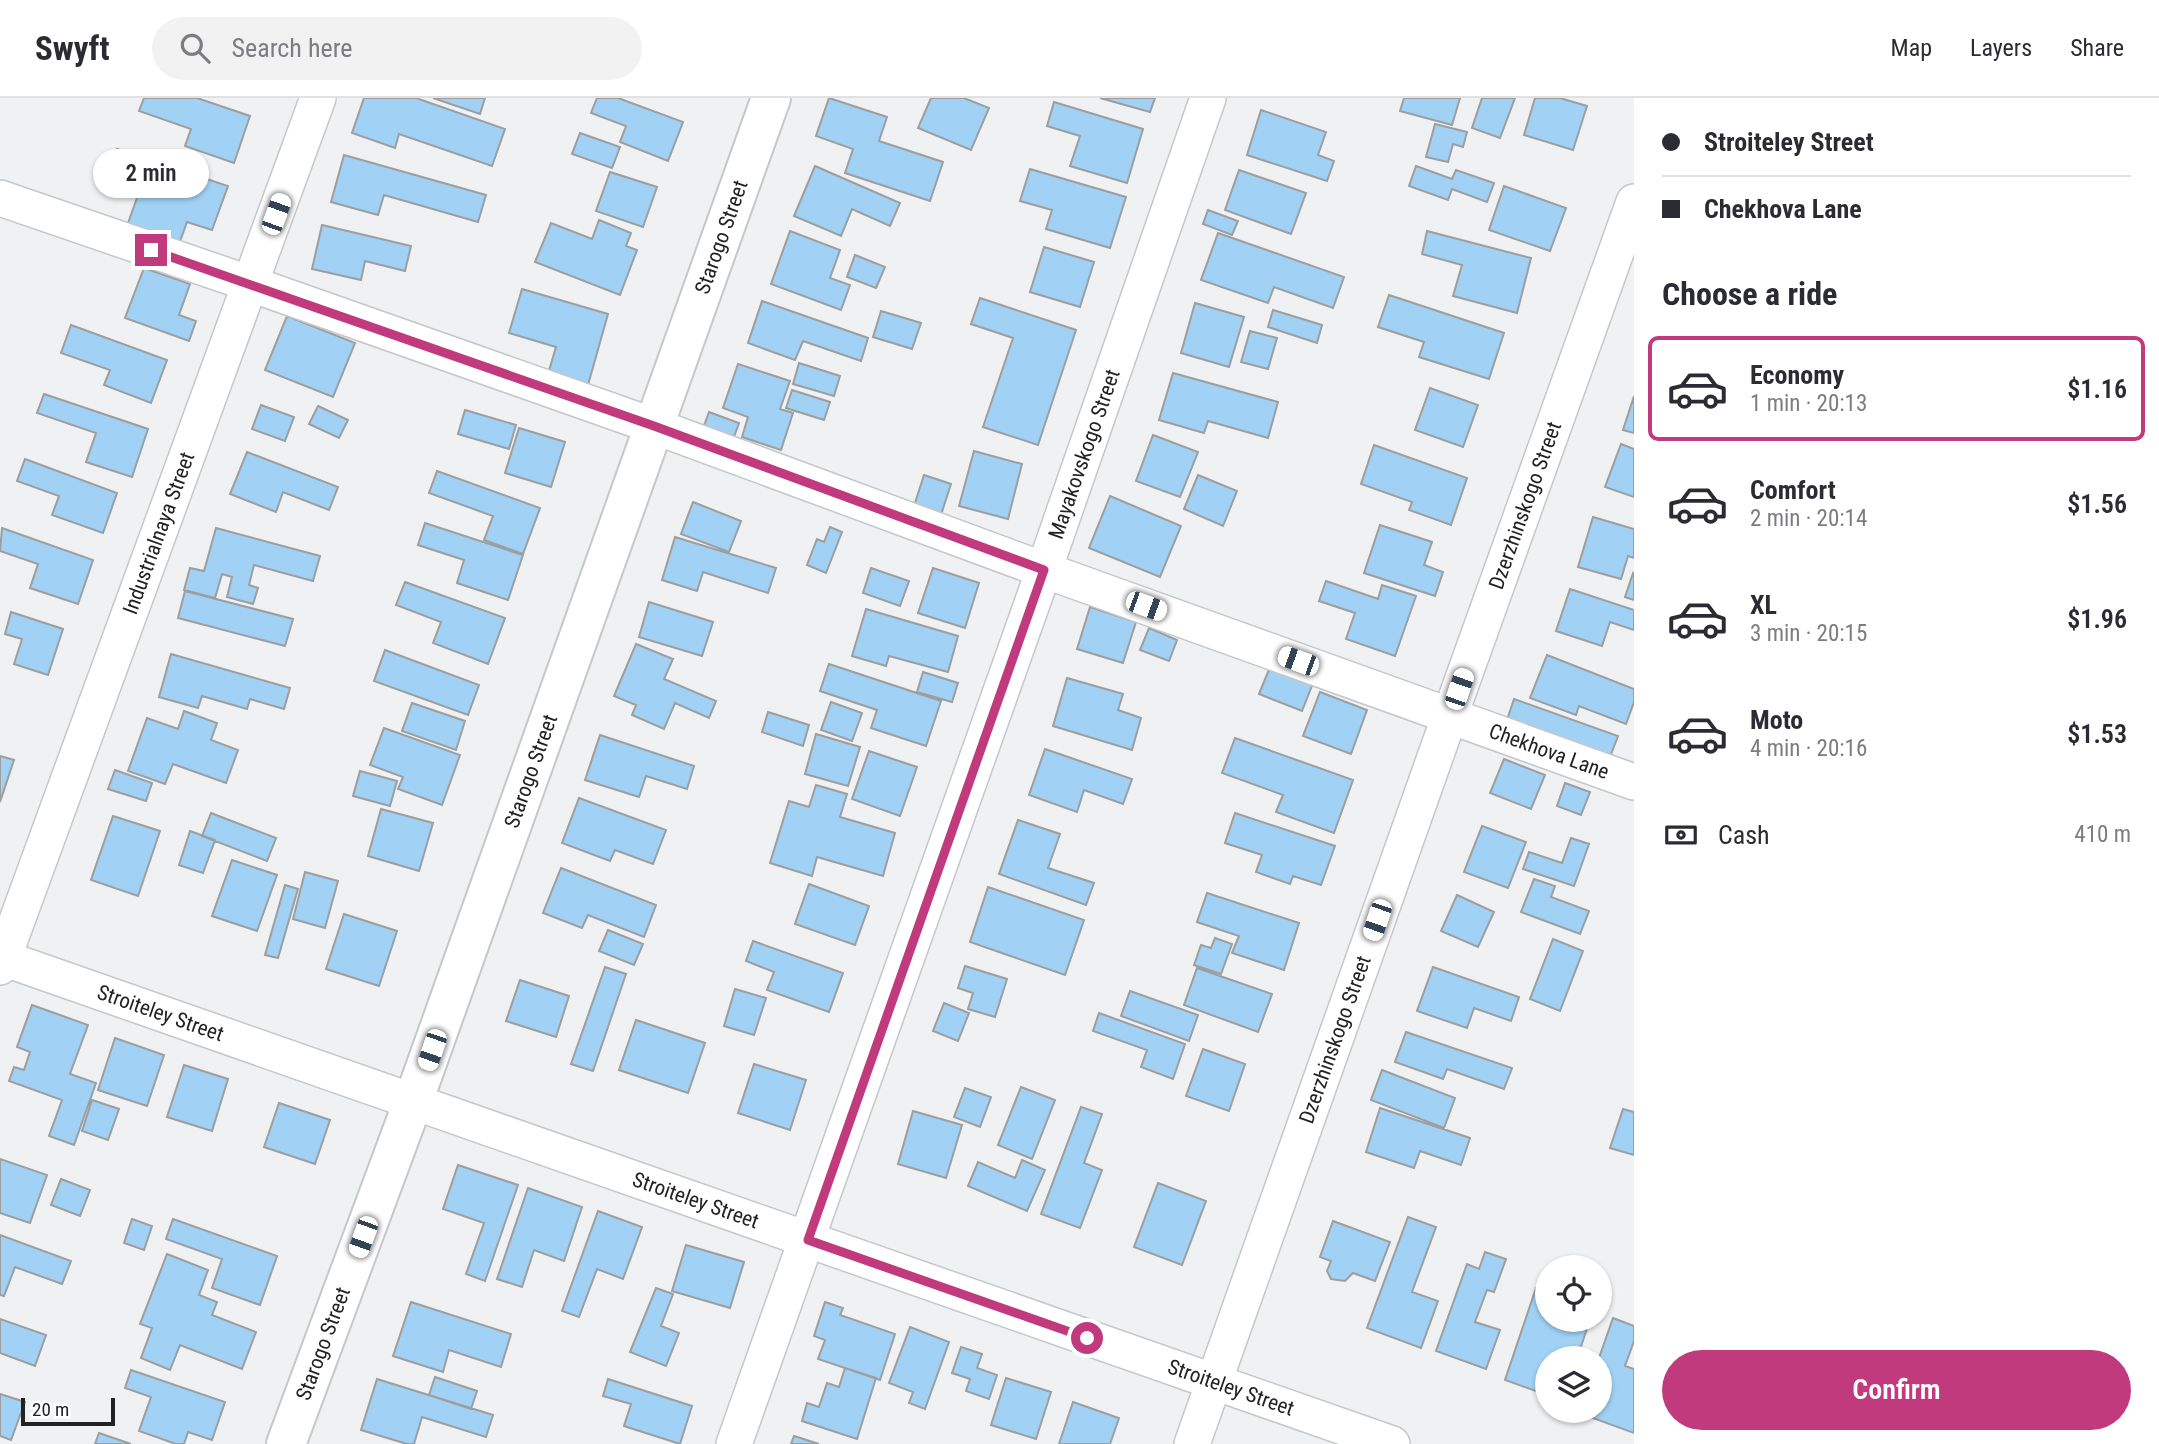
<!DOCTYPE html>
<html lang="en">
<head>
<meta charset="utf-8">
<style>
  :root { --surface:#fff; --page:#f2f2f3; --text:#2b2b33; --muted:#7c7c81; --line:#e1e1e2; --accent:#c03a7d }
  body { margin:0; font-family:"Roboto Condensed",sans-serif; background:var(--page); color:var(--text); height:100vh; display:flex; flex-direction:column; font-size:26px; white-space:nowrap }
  * { box-sizing:border-box; margin:0 }
  p { font-size:23px; color:var(--muted) }
  .icon { flex:none; width:38px; height:38px; fill:none; stroke:currentColor; stroke-width:2; stroke-linecap:round; stroke-linejoin:round }
  .map { position:relative; flex:1; overflow:hidden }
  .sheet { display:flex; flex-direction:column; background:var(--surface); width:525px }
  .sheet>* { flex:none }
  .top-card { display:grid; align-content:center; height:154px; padding:0 28px; background:var(--surface) }
  .fabs { position:absolute; left:1535px; top:1157px; display:grid; gap:14px }
  .fabs a { display:grid; place-items:center; width:77px; height:77px; border-radius:50%; background:var(--surface); box-shadow:0 2px 5px #0004; font-size:35px }
  .scale { position:absolute; left:21px; bottom:18px; width:94px; box-sizing:border-box; padding-left:7px; border:4px solid #222223; border-top:0; font-size:19px; line-height:24px; white-space:nowrap; color:#222223; -webkit-text-stroke:5px #fdfeff; paint-order:stroke }
  .end { position:absolute; width:32px; height:32px; margin:-16px; border:9px solid #c03a7d; background:#fff; box-shadow:0 0 0 4px #fff }
  .from { border-radius:50% }
  .bubble { position:absolute; height:49px; border-radius:24px; background:var(--surface); box-shadow:0 2px 5px #0004; font-size:23px; font-weight:600; line-height:49px; text-align:center }
  .car { position:absolute; width:21px; height:42px; margin:-21px -10px; border-radius:9px; box-shadow:0 0 5px 2px #0007; background:linear-gradient(#fff 24%,#345 0 40%,#fff 0 76%,#345 0 86%,#fff 0) }
  .top-card b { display:flex; align-items:center; gap:24px; height:66px; font-size:26px }
  .top-card b+b { border-top:2px solid var(--line) }
  .top-card i { width:18px; height:18px; background:var(--text) }
  ul { padding:0; list-style:none }
  li { display:flex; align-items:center; gap:21px; height:105px; margin:0 14px 10px; padding:0 14px; border:4px solid transparent; border-radius:10px }
  li div { flex:1 }
  li b { display:block; font-size:26px }
  li em { font-style:normal; font-weight:600 }
  li.on { border-color:var(--accent) }
  li>.icon { width:63px; height:63px; stroke-width:1.5 }
  h2 { padding:0 28px; font-size:32px; line-height:84px }
  .pay { display:flex; align-items:center; gap:18px; height:77px; padding:0 28px; font-size:26px }
  .pay p { margin-inline-start:auto }
  .button { display:flex; gap:14px; margin-top:auto; padding:14px 28px }
  .button a { flex:1; height:80px; border-radius:42px; background:var(--accent); color:#fff; font-size:28px; font-weight:600; line-height:80px; text-align:center }
  header { display:flex; align-items:center; gap:42px; box-sizing:border-box; height:98px; padding:0 35px; background:var(--surface); border-bottom:2px solid var(--line) }
  header strong { font-size:33px }
  nav { display:flex; gap:38px; margin-inline-start:auto; font-size:24px }
  .search { width:490px; height:63px; background:var(--page); display:flex; align-items:center; gap:18px; box-sizing:border-box; padding:0 24px; border-radius:38px; color:var(--muted); font-size:26px }
  main { display:flex; flex:1; min-height:0 }
  .map>svg:first-child { display:block }
  .building { fill:#a1d2f6; stroke:#9c9e9f; stroke-width:2 }
  .lines { fill:none; stroke-linecap:round; stroke-linejoin:round }
  .street-casing { stroke:#c6c7c9; stroke-width:38 }
  .secondary-casing { stroke:#c6c7c9; stroke-width:42 }
  .street { stroke:#fff; stroke-width:35 }
  .secondary { stroke:#fff; stroke-width:38 }
  .route { stroke:#c03a7d; stroke-width:9 }
  .labels { text-anchor:middle; dominant-baseline:central; stroke-width:5; stroke-linejoin:round; paint-order:stroke }
  .street-label { font-size:21px; fill:#222223; stroke:#fdfeff }
</style>
</head>
<body>
<header>
<strong>Swyft</strong>
<div class="search"><svg class="icon" aria-label="search" viewBox="0 0 24 24"><circle cx="10" cy="10" r="6"/><path d="M15 15l6 6"/></svg>Search here</div>
<nav><a>Map</a><a>Layers</a><a>Share</a></nav>
</header>
<main>
<div class="map">
<svg width="1634" height="1346" viewBox="0 0 1634 1346">
  <rect width="100%" height="100%" fill="#eff1f2"/>
  <path class="building" d="M144 0H197L250 18 234 65 185 48 191 31 139 13Z
    M364 0H416L505 31 492 68 399 36 395 50 352 35Z
    M433 0H485L480 16Z
    M597 0H618L683 24 668 63 620 44 626 28 591 15Z
    M829 0 887 19 879 43 943 64 930 103 845 75 853 51 816 38Z
    M931 0H964L989 10 971 52 918 30Z
    M1100 0H1155L1150 14Z
    M1404 0H1460L1452 27 1400 13Z
    M1482 0H1515L1500 40 1472 30Z
    M1535 0H1560L1587 8 1573 52 1524 37Z
    M1054 4 1143 31 1127 85 1070 68 1080 38 1047 28Z
    M1261 12 1326 34 1318 57 1334 63 1327 83 1247 57Z
    M1435 26 1467 34 1463 49 1453 46 1448 64 1426 59Z
    M580 35 620 49 612 70 572 56Z
    M117 51 228 88 212 132 187 124 178 149 126 131 138 97 105 86Z
    M344 57 486 97 478 124 384 97 378 117 331 104Z
    M815 68 900 105 890 128 852 111 841 138 794 118Z
    M1416 68 1452 81 1456 72 1494 85 1487 104 1452 91 1448 102 1409 88Z
    M1030 71 1126 99 1110 150 1046 131 1052 112 1020 103Z
    M1239 72 1306 95 1291 136 1225 112Z
    M610 74 657 89 643 129 596 113Z
    M1504 88 1566 110 1550 153 1489 132Z
    M1208 112 1238 123 1232 137 1203 126Z
    M599 122 631 135 626 148 637 152 620 197 535 164 551 125 592 141Z
    M322 127 411 148 405 173 365 163 361 182 312 171Z
    M790 133 840 152 830 180 850 187 841 212 771 186Z
    M1427 133 1531 160 1517 215 1453 198 1462 167 1422 156Z
    M1218 135 1344 179 1333 210 1274 189 1268 205 1201 182Z
    M1044 149 1094 164 1080 209 1030 194Z
    M855 157 885 169 876 190 847 179Z
    M144 170 190 186 179 217 196 223 189 243 125 220Z
    M522 191 608 216 588 287 548 276 556 249 509 235Z
    M1389 197 1504 235 1489 281 1419 259 1424 244 1378 229Z
    M980 200 1076 232 1038 347 983 329 1013 240 971 226Z
    M762 203 868 240 861 263 803 243 795 262 748 245Z
    M1195 205 1244 219 1229 269 1181 255Z
    M1273 212 1322 227 1317 245 1268 229Z
    M881 213 921 225 912 251 873 239Z
    M287 218 355 245 333 299 265 272Z
    M71 227 167 262 151 305 104 287 110 272 61 255Z
    M1250 233 1277 240 1268 271 1241 264Z
    M799 265 840 278 834 298 793 286Z
    M738 266 790 283 780 311 793 315 781 352 742 339 748 319 723 310Z
    M1173 275 1278 304 1268 340 1208 323 1204 335 1159 322Z
    M1430 290 1478 307 1463 349 1415 332Z
    M792 292 830 304 824 322 786 310Z
    M44 296 148 331 132 379 86 364 96 335 37 315Z
    M1634 298V335L1623 332Z
    M261 307 294 319 285 343 252 331Z
    M318 308 348 322 339 340 309 326Z
    M465 312 516 327 509 351 458 336Z
    M709 314 739 325 731 347 701 336Z
    M519 330 565 344 551 389 505 375Z
    M1153 337 1198 354 1180 399 1136 383Z
    M1621 346 1634 351V399L1605 389Z
    M1374 347 1467 380 1451 427 1409 412 1412 404 1361 386Z
    M974 353 1022 366 1008 421 959 408Z
    M247 354 338 389 329 412 283 394 276 414 230 396Z
    M25 361 117 395 103 435 52 417 59 398 17 383Z
    M437 373 540 410 523 456 484 442 493 418 429 395Z
    M924 377 951 386 940 420 913 411Z
    M1198 377 1237 393 1223 428 1184 411Z
    M1110 398 1181 428 1160 479 1089 450Z
    M693 404 741 423 729 454 681 436Z
    M1593 419 1634 431V460L1628 458 1621 481 1578 469Z
    M425 425 523 457 508 502 457 485 464 462 418 447Z
    M1380 427 1432 444 1424 467 1443 474 1435 498 1364 475Z
    M830 429 842 434 826 475 807 467 817 441 824 444Z
    M2 430 93 462 78 506 30 490 38 466 0 453Z
    M216 430 320 458 313 483 254 467 249 487 258 490 253 506 227 499 232 479 222 476 215 500 184 492 190 470 204 473Z
    M675 439 776 470 768 495 703 474 697 493 662 482Z
    M871 470 909 483 900 508 863 495Z
    M933 470 979 485 965 530 918 515Z
    M1633 475 1634 476V502L1625 499Z
    M1326 483 1378 501 1382 487 1416 498 1395 558 1346 541 1355 515 1319 503Z
    M405 484 505 520 488 566 433 545 441 524 396 507Z
    M1570 491 1634 512V532L1610 524 1602 548 1556 533Z
    M185 493 293 521 285 548 178 520Z
    M649 504 713 524 702 558 639 539Z
    M1090 509 1136 524 1123 565 1077 551Z
    M866 511 958 538 948 574 889 558 886 568 852 558Z
    M11 514 63 531 48 577 14 566 22 541 5 536Z
    M1149 530 1177 542 1169 563 1140 552Z
    M636 546 673 561 664 581 716 603 709 620 675 605 664 631 632 617 636 607 614 598Z
    M385 552 479 587 468 617 374 583Z
    M171 556 290 590 284 611 250 601 247 611 202 598 198 610 159 599Z
    M1547 557 1634 591V604L1626 626 1579 608 1576 617 1530 600Z
    M829 566 941 603 926 648 871 630 877 612 820 593Z
    M1270 569 1313 585 1302 613 1259 596Z
    M923 574 958 585 952 604 917 594Z
    M1067 580 1123 596 1118 612 1141 620 1132 652 1053 628Z
    M1320 594 1367 612 1351 656 1303 638Z
    M1514 601 1618 638 1610 659 1507 622Z
    M831 604 862 615 852 643 821 632Z
    M412 605 465 623 456 652 402 633Z
    M184 613 217 625 211 642 238 652 226 685 173 666 165 686 128 673 147 620 178 631Z
    M768 614 809 627 803 648 762 634Z
    M384 630 460 657 442 707 398 691 403 679 370 667Z
    M816 636 860 649 848 688 805 676Z
    M600 637 694 668 687 691 646 678 639 699 585 682Z
    M1235 640 1353 682 1334 735 1276 714 1283 697 1222 675Z
    M1045 651 1132 681 1123 706 1084 692 1077 714 1029 697Z
    M869 653 917 669 900 718 852 701Z
    M0 658 14 662 0 704Z
    M1504 661 1545 677 1531 711 1490 695Z
    M115 672 152 685 146 703 108 691Z
    M360 673 397 683 390 708 353 698Z
    M1565 685 1590 694 1581 717 1557 708Z
    M816 687 847 696 840 719 895 735 883 778 817 759 812 778 770 765 789 703 809 709Z
    M579 700 666 732 653 766 615 752 610 763 562 745Z
    M381 711 433 725 419 773 368 758Z
    M211 715 276 740 267 763 202 738Z
    M1235 715 1335 748 1321 787 1293 778 1290 786 1256 774 1262 757 1225 745Z
    M113 718 160 733 138 798 91 782Z
    M1018 722 1060 736 1048 770 1094 785 1086 807 999 776Z
    M1482 728 1526 744 1508 790 1464 774Z
    M190 733 215 742 203 775 179 767Z
    M1571 740 1589 746 1574 788 1523 771 1529 754 1562 765Z
    M232 762 277 777 257 833 212 818Z
    M561 770 656 807 644 839 588 817 582 830 543 815Z
    M305 774 338 783 325 830 293 821Z
    M1534 781 1555 788 1551 799 1589 813 1580 836 1521 814Z
    M809 786 869 808 855 847 795 826Z
    M285 787 298 791 278 860 265 857Z
    M988 789 1084 822 1065 877 970 844Z
    M1207 795 1299 825 1284 872 1232 855 1239 838 1197 824Z
    M1457 797 1494 814 1478 849 1441 833Z
    M344 816 397 833 379 888 326 871Z
    M608 832 643 846 634 867 599 853Z
    M1215 840 1232 846 1221 876 1194 867 1201 847 1211 850Z
    M1553 841 1583 853 1560 913 1530 901Z
    M753 843 843 875 829 914 767 892 774 874 746 863Z
    M965 868 1007 881 995 919 968 911 973 895 958 890Z
    M605 869 626 876 593 973 571 966Z
    M1433 869 1519 899 1511 923 1474 910 1467 930 1417 913Z
    M1197 870 1272 896 1258 934 1184 907Z
    M520 882 569 898 556 939 506 923Z
    M735 891 766 900 754 937 724 928Z
    M1130 893 1198 917 1189 943 1121 918Z
    M944 905 969 915 958 943 933 933Z
    M32 907 88 927 70 976 96 985 74 1047 49 1038 62 1002 9 983 14 969 24 972 30 954 17 949Z
    M1099 915 1185 946 1173 981 1141 969 1147 952 1093 933Z
    M636 922 705 945 688 995 619 972Z
    M1406 934 1512 970 1504 991 1447 971 1443 981 1395 964Z
    M115 940 164 957 147 1008 98 992Z
    M1203 951 1245 966 1229 1013 1186 998Z
    M754 966 806 982 790 1032 738 1015Z
    M184 967 228 981 212 1033 167 1019Z
    M1382 972 1455 1000 1444 1030 1371 1002Z
    M1021 989 1055 1002 1032 1061 998 1047Z
    M965 990 991 999 980 1029 954 1019Z
    M92 1002 119 1011 108 1042 82 1033Z
    M279 1005 330 1022 315 1066 264 1049Z
    M1081 1009 1102 1016 1084 1065 1102 1072 1080 1130 1041 1116Z
    M1380 1010 1470 1040 1461 1067 1420 1053 1414 1070 1366 1054Z
    M1623 1011 1634 1014V1057L1610 1050Z
    M913 1013 962 1027 946 1080 898 1066Z
    M0 1061 47 1077 30 1125 0 1115Z
    M1022 1062 1045 1072 1027 1113 968 1088 978 1064 1015 1080Z
    M458 1067 518 1087 485 1183 466 1176 484 1125 443 1111Z
    M61 1081 90 1092 80 1118 51 1107Z
    M1158 1085 1206 1103 1182 1167 1134 1149Z
    M528 1090 582 1109 564 1163 534 1152 522 1189 497 1181Z
    M598 1113 642 1129 623 1181 597 1171 579 1219 562 1213Z
    M1408 1119 1436 1129 1412 1194 1438 1203 1421 1250 1367 1230Z
    M132 1121 152 1128 144 1152 124 1145Z
    M173 1121 277 1158 260 1207 212 1190 222 1161 166 1141Z
    M1333 1123 1390 1144 1375 1183 1353 1175 1345 1183 1331 1181 1327 1173 1331 1163 1320 1159Z
    M0 1137 71 1163 62 1186 15 1169 4 1198 0 1197Z
    M686 1147 744 1164 730 1210 672 1193Z
    M1485 1154 1506 1161 1494 1194 1487 1192 1475 1224 1500 1232 1486 1271 1436 1253 1467 1166 1479 1171Z
    M167 1156 208 1172 199 1197 217 1204 212 1217 256 1234 242 1271 180 1247 170 1272 141 1260 152 1230 140 1226Z
    M656 1190 673 1196 661 1228 679 1235 666 1268 630 1254Z
    M1536 1190 1547 1194V1222H1590L1577 1260H1547V1297L1505 1282Z
    M411 1204 511 1236 501 1269 449 1252 443 1274 393 1258Z
    M825 1204 843 1210 840 1217 895 1236 880 1282 818 1261 825 1242 814 1238Z
    M1613 1220 1634 1228V1243L1625 1268 1634 1271V1335L1579 1315 1580 1312H1600L1599 1260Z
    M0 1221 46 1237 35 1268 0 1255Z
    M910 1229 949 1244 925 1311 909 1305 913 1294 889 1285Z
    M961 1249 982 1256 977 1270 997 1277 989 1301 966 1293 970 1281 952 1275Z
    M845 1270 876 1280 857 1341 802 1323 807 1305 819 1309 827 1285 839 1289Z
    M131 1272 225 1304 212 1342 188 1334 184 1346H176L139 1333 151 1299 125 1290Z
    M435 1279 477 1293 471 1311 429 1297Z
    M1006 1280 1051 1294 1036 1341 991 1327Z
    M377 1281 493 1317 486 1339 422 1319 414 1346H407L361 1332Z
    M608 1281 692 1308 680 1346 624 1328 631 1306 603 1298Z
    M0 1296 25 1304 11 1342 0 1338Z
    M1073 1304 1119 1320 1110 1346H1059Z
    M99 1335 131 1346H95Z
    M794 1338 819 1346H791Z"/>
  <g class="lines">
    <g class="street-casing">
      <g id="street">
        <path id="s1" d="M0 100 251 186 654 328 1044 472 1634 684"/>
        <path id="s2" d="M0 859 1392 1346"/>
        <path id="s3" d="M0 869 318 0"/>
        <path id="s4" d="M734 1346 1044 472 1208 0"/>
        <path id="s5" d="M1192 1346 1450 617 1634 104"/>
      </g>
    </g>
    <g class="secondary-casing">
      <g id="secondary">
        <path id="s6" d="M286 1346 413 1004 771 0"/>
      </g>
    </g>
    <use href="#street" class="street"/>
    <use href="#secondary" class="secondary"/>
  </g>
  <g class="lines">
    <path class="route" d="M151 152 654 328 1044 472 808 1142 1087 1240"/>
  </g>
  <g class="labels">
    <g class="street-label">
      <text stroke="none"><textPath href="#s6" startOffset="1283">Starogo Street</textPath></text>
      <text stroke="none"><textPath href="#s4" startOffset="1050">Mayakovskogo Street</textPath></text>
      <text stroke="none"><textPath href="#s5" startOffset="996">Dzerzhinskogo Street</textPath></text>
      <text stroke="none"><textPath href="#s3" startOffset="462">Industrialnaya Street</textPath></text>
      <text stroke="none"><textPath href="#s1" startOffset="1645">Chekhova Lane</textPath></text>
      <text stroke="none"><textPath href="#s6" startOffset="716">Starogo Street</textPath></text>
      <text stroke="none"><textPath href="#s2" startOffset="170">Stroiteley Street</textPath></text>
      <text stroke="none"><textPath href="#s5" startOffset="429">Dzerzhinskogo Street</textPath></text>
      <text stroke="none"><textPath href="#s2" startOffset="737">Stroiteley Street</textPath></text>
      <text stroke="none"><textPath href="#s6" startOffset="107">Starogo Street</textPath></text>
      <text stroke="none"><textPath href="#s2" startOffset="1304">Stroiteley Street</textPath></text>
    </g>
  </g>
</svg>
<div class="fabs">
<a><svg class="icon" aria-label="locate" viewBox="0 0 24 24"><circle cx="12" cy="12" r="6"/><path d="M12 2v4M12 18v4M2 12h4M18 12h4"/></svg></a>
<a><svg class="icon" aria-label="layers" viewBox="0 0 24 24"><path d="M12 4l9 5-9 5-9-5zM3 14l9 5 9-5"/></svg></a>
</div>
<div class="scale">20 m</div>
<i class="end from" style="left:1087px;top:1240px"></i>
<i class="end" style="left:151px;top:152px"></i>
<div class="bubble" style="left:93px;top:51px;width:116px">2 min</div>
<i class="car" style="left:276px;top:116px;rotate:20deg"></i>
<i class="car" style="left:1146px;top:508px;rotate:110deg"></i>
<i class="car" style="left:1298px;top:563px;rotate:290deg"></i>
<i class="car" style="left:1459px;top:591px;rotate:19deg"></i>
<i class="car" style="left:1377px;top:822px;rotate:199deg"></i>
<i class="car" style="left:432px;top:952px;rotate:199deg"></i>
<i class="car" style="left:363px;top:1139px;rotate:200deg"></i>
</div>
<section class="sheet">
<div class="top-card">
<b><i class="from"></i>Stroiteley Street</b>
<b><i></i>Chekhova Lane</b>
</div>
<h2>Choose a ride</h2>
<ul>
<li class="on"><svg class="icon" aria-label="car" viewBox="0 0 24 24"><path d="M5 17H2v-5l4-1 3-4h7l3 4 3 1v5h-3M9 17h6M6 11h13"/><circle cx="7" cy="17" r="2"/><circle cx="17" cy="17" r="2"/></svg><div><b>Economy</b><p>1 min · 20:13</p></div><em>$1.16</em></li>
<li><svg class="icon" aria-label="car" viewBox="0 0 24 24"><path d="M5 17H2v-5l4-1 3-4h7l3 4 3 1v5h-3M9 17h6M6 11h13"/><circle cx="7" cy="17" r="2"/><circle cx="17" cy="17" r="2"/></svg><div><b>Comfort</b><p>2 min · 20:14</p></div><em>$1.56</em></li>
<li><svg class="icon" aria-label="car" viewBox="0 0 24 24"><path d="M5 17H2v-5l4-1 3-4h7l3 4 3 1v5h-3M9 17h6M6 11h13"/><circle cx="7" cy="17" r="2"/><circle cx="17" cy="17" r="2"/></svg><div><b>XL</b><p>3 min · 20:15</p></div><em>$1.96</em></li>
<li><svg class="icon" aria-label="car" viewBox="0 0 24 24"><path d="M5 17H2v-5l4-1 3-4h7l3 4 3 1v5h-3M9 17h6M6 11h13"/><circle cx="7" cy="17" r="2"/><circle cx="17" cy="17" r="2"/></svg><div><b>Moto</b><p>4 min · 20:16</p></div><em>$1.53</em></li>
</ul>
<div class="pay"><svg class="icon" aria-label="cash" viewBox="0 0 24 24"><path d="M3 7h18v10H3z"/><circle cx="12" cy="12" r="2"/></svg>Cash<p>410 m</p></div>
<div class="button"><a>Confirm</a></div>
</section>
</main>
</body>
</html>
